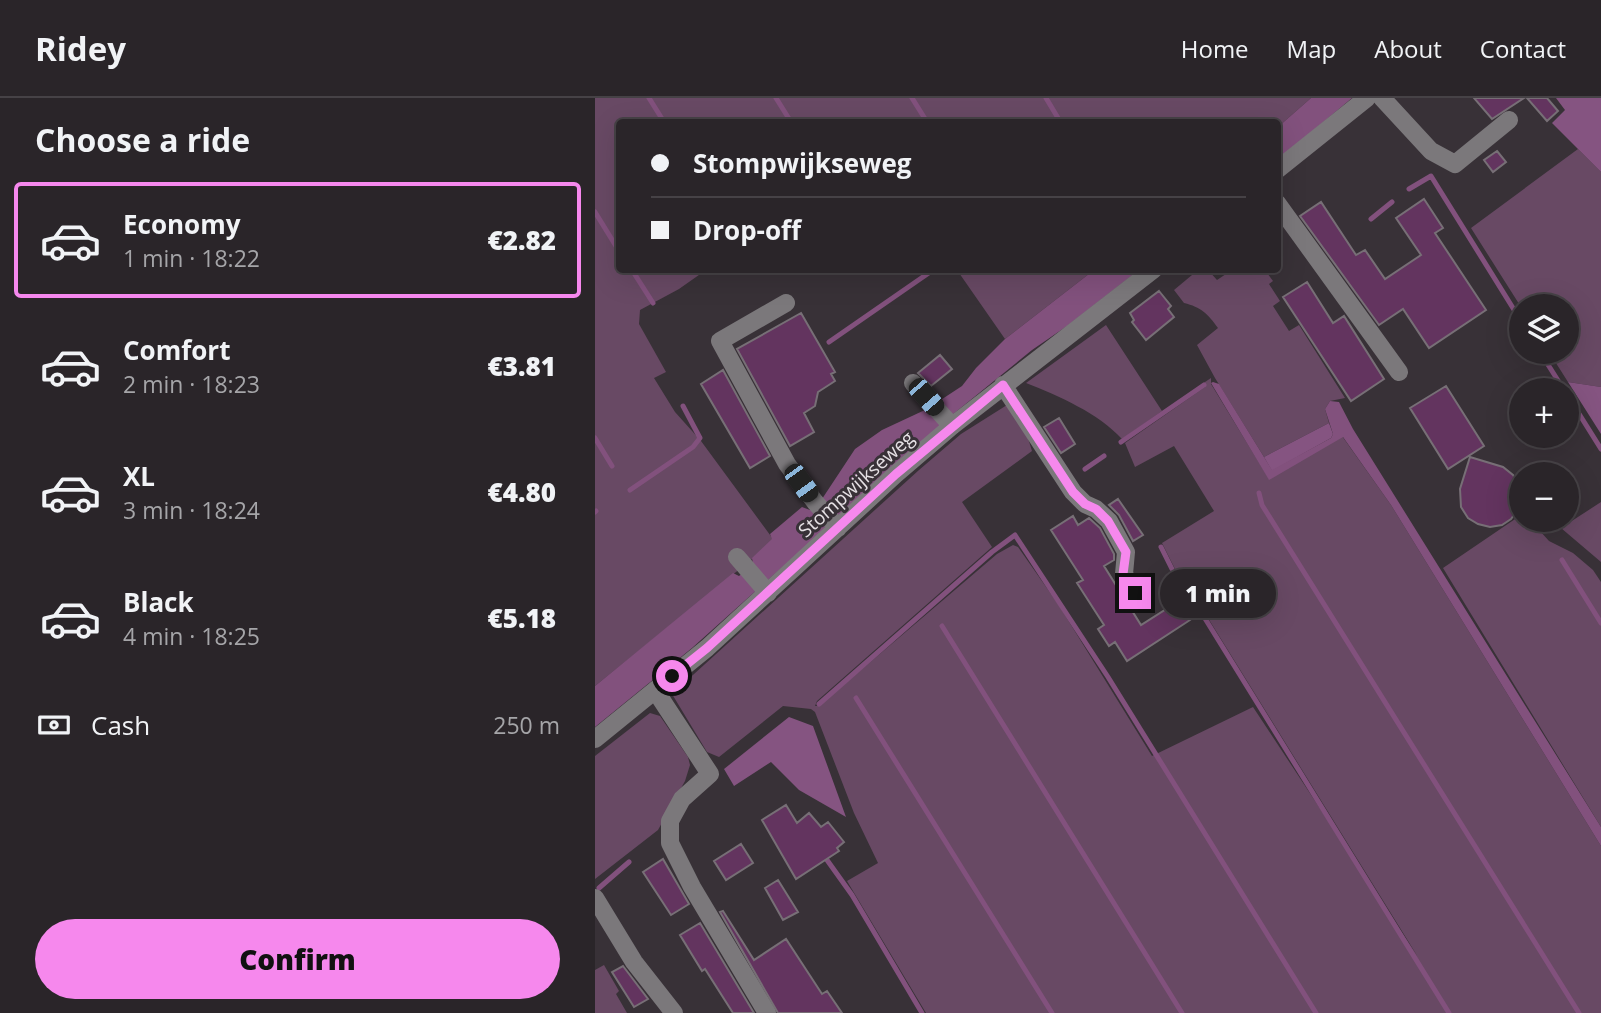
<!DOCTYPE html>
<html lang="en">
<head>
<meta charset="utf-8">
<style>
  :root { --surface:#2a2529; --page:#322d31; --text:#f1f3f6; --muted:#a5a5a8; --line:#464246; --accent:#f688ed }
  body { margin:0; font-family:"Open Sans",sans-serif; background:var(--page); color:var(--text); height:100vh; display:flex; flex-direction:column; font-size:26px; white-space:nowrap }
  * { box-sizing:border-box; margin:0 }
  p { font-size:23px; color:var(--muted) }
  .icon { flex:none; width:38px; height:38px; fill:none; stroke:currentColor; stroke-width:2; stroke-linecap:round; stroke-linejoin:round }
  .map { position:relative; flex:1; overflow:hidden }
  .sheet { display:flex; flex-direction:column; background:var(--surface); width:595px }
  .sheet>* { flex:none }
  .guide { position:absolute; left:21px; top:21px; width:665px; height:154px; border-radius:7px; box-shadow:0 7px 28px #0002,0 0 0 2px var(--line); display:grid; align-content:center; height:154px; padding:0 35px; background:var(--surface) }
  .tools { position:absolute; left:914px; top:196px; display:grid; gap:14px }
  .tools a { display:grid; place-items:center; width:70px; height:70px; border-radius:50%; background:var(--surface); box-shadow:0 7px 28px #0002,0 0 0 2px var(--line); font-size:35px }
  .end { position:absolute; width:32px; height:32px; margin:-16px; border:9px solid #f688ed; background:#111; box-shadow:0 0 0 4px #111 }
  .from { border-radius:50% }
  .bubble { position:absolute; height:49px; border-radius:24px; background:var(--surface); box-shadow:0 7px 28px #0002,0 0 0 2px var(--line); font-size:23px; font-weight:800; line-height:49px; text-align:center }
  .car { position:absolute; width:21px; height:42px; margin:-21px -10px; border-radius:9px; box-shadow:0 0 5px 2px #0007; background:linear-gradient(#222 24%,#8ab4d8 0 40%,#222 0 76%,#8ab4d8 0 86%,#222 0) }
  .guide b { display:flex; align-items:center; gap:24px; height:66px; font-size:26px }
  .guide b+b { border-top:2px solid var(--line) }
  .guide i { width:18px; height:18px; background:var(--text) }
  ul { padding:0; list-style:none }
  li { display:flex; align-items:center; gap:21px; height:116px; margin:0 14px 10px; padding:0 21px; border:4px solid transparent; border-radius:7px }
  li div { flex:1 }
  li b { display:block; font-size:26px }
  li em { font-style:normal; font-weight:800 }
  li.selected { border-color:var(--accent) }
  li>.icon { width:63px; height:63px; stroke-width:1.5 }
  h2 { padding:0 35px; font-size:32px; line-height:84px }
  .pay { display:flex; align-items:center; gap:18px; height:77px; padding:0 35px; font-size:26px }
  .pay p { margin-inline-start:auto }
  .cta { display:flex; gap:14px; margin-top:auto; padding:14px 35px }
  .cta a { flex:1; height:80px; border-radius:42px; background:var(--accent); color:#111; font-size:28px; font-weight:800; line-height:80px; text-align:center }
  header { display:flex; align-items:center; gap:42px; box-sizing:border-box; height:98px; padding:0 35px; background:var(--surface); border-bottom:2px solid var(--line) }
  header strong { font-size:33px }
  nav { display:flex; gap:38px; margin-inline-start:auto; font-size:24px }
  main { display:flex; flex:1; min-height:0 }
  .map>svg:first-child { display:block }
  .green { fill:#684964 }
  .forest { fill:#855481 }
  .water { fill:#82517d }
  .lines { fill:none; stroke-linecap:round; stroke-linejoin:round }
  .stream { stroke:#82517d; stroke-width:5 }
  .building { fill:#63345f; stroke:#776f76; stroke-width:2 }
  .minor { stroke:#7b787b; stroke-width:18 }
  .route { stroke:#f688ed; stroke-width:9 }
  .labels { text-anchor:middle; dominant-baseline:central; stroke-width:6; stroke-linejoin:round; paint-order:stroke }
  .street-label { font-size:19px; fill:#e5e0e4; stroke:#383137 }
</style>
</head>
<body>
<header>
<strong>Ridey</strong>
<nav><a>Home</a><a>Map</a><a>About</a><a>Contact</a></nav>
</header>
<main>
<section class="sheet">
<h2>Choose a ride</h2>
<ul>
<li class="selected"><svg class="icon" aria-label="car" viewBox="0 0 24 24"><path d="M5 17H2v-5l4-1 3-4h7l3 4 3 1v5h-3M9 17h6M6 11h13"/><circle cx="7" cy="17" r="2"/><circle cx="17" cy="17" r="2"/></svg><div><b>Economy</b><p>1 min · 18:22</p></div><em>€2.82</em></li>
<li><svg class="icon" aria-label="car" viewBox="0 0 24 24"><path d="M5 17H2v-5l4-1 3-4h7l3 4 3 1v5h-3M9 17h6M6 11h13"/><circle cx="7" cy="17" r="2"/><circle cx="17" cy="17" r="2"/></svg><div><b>Comfort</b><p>2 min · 18:23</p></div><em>€3.81</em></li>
<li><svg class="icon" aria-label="car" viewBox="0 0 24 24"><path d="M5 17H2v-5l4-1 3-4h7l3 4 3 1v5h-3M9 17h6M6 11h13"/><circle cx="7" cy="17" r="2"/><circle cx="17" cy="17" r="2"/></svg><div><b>XL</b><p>3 min · 18:24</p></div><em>€4.80</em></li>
<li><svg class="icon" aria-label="car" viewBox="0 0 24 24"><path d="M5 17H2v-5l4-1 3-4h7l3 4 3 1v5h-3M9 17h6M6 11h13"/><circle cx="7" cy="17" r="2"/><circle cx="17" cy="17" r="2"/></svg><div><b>Black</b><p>4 min · 18:25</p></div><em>€5.18</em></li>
</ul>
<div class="pay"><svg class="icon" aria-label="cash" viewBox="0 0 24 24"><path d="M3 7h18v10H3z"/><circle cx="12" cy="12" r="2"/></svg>Cash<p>250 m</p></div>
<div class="cta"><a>Confirm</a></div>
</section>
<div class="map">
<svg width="1006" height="915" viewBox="0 0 1006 915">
  <rect width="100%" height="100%" fill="#383137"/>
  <path class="green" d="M0 0H716L683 29 682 24H24V172H111L84 191 45 212 44 226 71 274 59 280 80 314 106 343 178 441 167 453 0 588Z
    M983 51 1006 74V289L973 284 954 254H971V208L926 209 876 130Z
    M362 172H499L410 241Z
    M603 172H613L622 182 637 172H670L678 183 674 186 685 203 678 208 694 233 704 227 750 300 735 303 730 311 734 325 669 359 620 280 602 247 623 230C613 216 606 209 589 205L579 192Z
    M511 227 567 313 527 341C503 315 464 298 431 285Z
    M616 280V286L674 381 747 338 796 407 1006 748V915H331L252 783 283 765 259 715 220 614 216 611 188 608 124 659 112 654 77 596 324 372 366 336 412 307 432 337 437 353 367 404 397 449 222 603 220 608H224L402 456 418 447 423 449 463 506 557 658 658 609 823 859 595 491 584 479 567 445 619 413 579 348 540 369 530 345 610 289V284Z
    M1006 404V464L966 430Z
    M926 417V422H935L954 443 978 455 998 472 1006 484V729L848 470Z
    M55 615 65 618 93 659 95 667 90 683 63 732 0 781V658Z
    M9 867 24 893 21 896 32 915H0V872Z"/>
  <path class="forest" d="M961 0H1006V74L957 25 970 12Z
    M973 284 1006 289V336Z
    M734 325 738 336 736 340 677 373 669 359Z
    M194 619 218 628 251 719 204 692 176 664 139 688 129 671Z"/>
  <path class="water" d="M716 0H757L683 62V29Z
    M499 172H544L472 228 437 252 357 317 97 550 0 629V588L138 475 144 478 158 466 157 460 177 441 175 436 207 409 215 412 227 401 260 351 287 332 332 311 367 288 381 270 410 241Z
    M618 284 624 286 677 372 736 340 738 336 730 311 735 303 744 304 758 331 1006 729V748L796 407 748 339 674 382 616 285Z"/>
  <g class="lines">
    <path class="stream" d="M54 0 69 24
      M181 0 196 24
      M317 0 332 24
      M451 0 463 20
      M814 91 836 78 926 223
      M0 114 24 153
      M776 121 797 104
      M37 172 58 205
      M234 244 338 172
      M945 254 969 292
      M971 295 1006 351
      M0 340 17 368
      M526 344 609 287
      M490 371 509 358
      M35 392 98 349 105 340 88 308
      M664 395 667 407 984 915
      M0 414 1 413
      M566 449 577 471
      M967 462 1006 525
      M579 475 593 493 854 915
      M347 528 587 915
      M261 600 457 915
      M224 606 397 454 420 437 513 579 721 915
      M232 762 257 797 327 915
      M4 790 34 764"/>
  </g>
  <path class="building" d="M879 0H929L897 21Z
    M932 0H952L963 13 952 23Z
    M902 53 911 64 898 74 889 62Z
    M829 101 848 130 840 135 891 212 834 250 808 211 784 227 705 118 726 104 761 157 770 152 790 181 826 157 801 120Z
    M712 184 738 225 749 218 789 281 756 303 688 199Z
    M564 193 576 208 573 211 579 219 551 242 537 224 539 222 535 215Z
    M206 215 240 274 236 276 240 283 223 294 220 308 209 315 219 334 195 348 142 251Z
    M345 257 357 271 336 288 323 275Z
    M128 272 175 358 155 370 106 286Z
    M851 288 889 348 853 371 815 310Z
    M464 320 480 346 466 355 449 329Z
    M875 359 908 369 918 377 924 386 926 404 924 410 916 421 907 427 895 429 883 426 873 420 866 409 865 391Z
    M523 401 548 437 538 443 524 417 514 407Z
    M478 418 483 427 494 420 505 430 519 456V462L509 468 546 527 584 503 595 522 532 563 520 544 514 548 503 531 509 527 482 485 488 482 456 432Z
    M191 707 202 725 214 715 226 729 233 724 249 744 242 750 244 753 201 781 167 722Z
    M146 746 158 765 131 782 119 763Z
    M68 761 94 806 76 817 48 774Z
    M183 782 203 814 188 822 170 790Z
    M128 813 159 862 191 841 227 896 232 893 247 915H183L125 814Z
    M105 825 159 915H138L110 871 107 873 85 837Z
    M28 868 53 901 39 909 17 874Z"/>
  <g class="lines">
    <path class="minor" d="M787 0 836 53 860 66 914 22
      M682 72 772 0
      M682 105 804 274
      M191 205 125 243 192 366 220 404 243 430
      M318 285 357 328
      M408 287 478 394 490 406 501 411 514 423 531 454 529 476 539 495
      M142 459 173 495
      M60 592 115 676 87 701 75 723V745L97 789 172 915
      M0 641 112 550 301 376 357 328 558 172
      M0 800 39 864 79 915"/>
  </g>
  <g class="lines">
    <path class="route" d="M77 578 112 550 301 376 408 287 478 394 490 406 501 411 513 423 531 454 528 476 540 495"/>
  </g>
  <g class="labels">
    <g class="street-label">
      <text transform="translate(261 386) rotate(-42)">Stompwijkseweg</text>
    </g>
  </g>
</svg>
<div class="tools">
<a><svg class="icon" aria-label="layers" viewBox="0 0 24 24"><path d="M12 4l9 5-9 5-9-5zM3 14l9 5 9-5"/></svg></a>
<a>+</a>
<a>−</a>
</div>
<i class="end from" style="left:77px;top:578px"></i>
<i class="end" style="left:540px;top:495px"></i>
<div class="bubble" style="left:565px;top:471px;width:116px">1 min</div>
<i class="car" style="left:331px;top:299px;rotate:139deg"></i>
<i class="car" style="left:206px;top:385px;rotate:144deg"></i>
<div class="guide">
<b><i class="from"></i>Stompwijkseweg</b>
<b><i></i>Drop-off</b>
</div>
</div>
</main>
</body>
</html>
